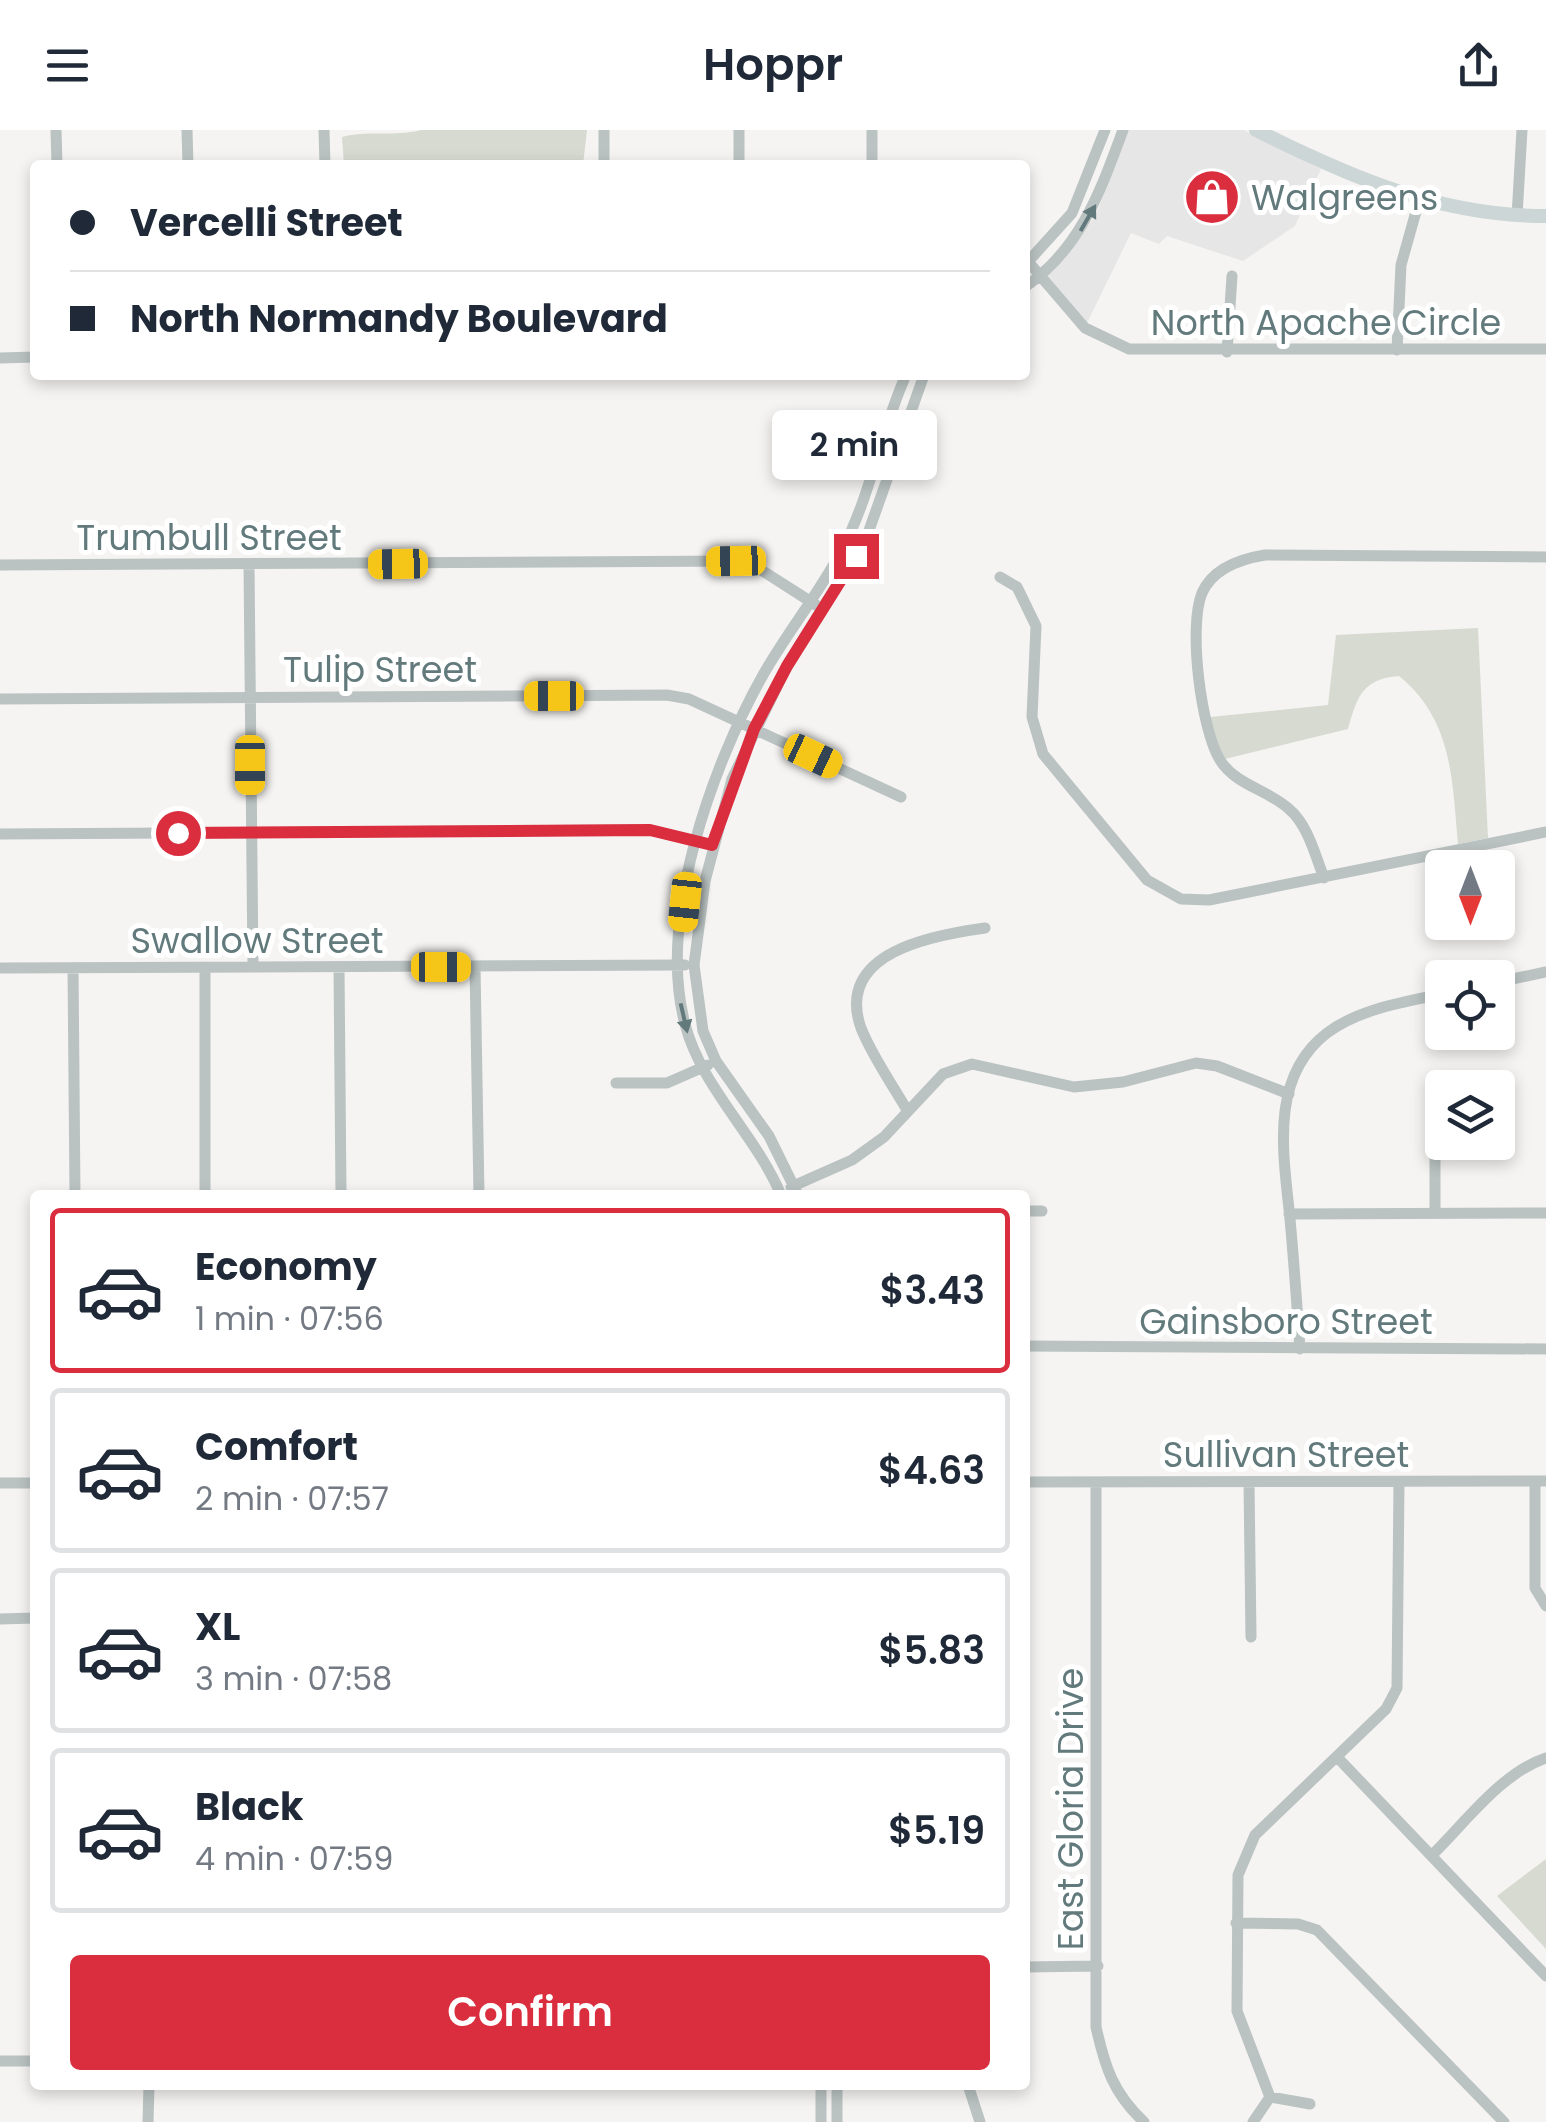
<!DOCTYPE html>
<html lang="en">
<head>
<meta charset="utf-8">
<style>
  :root { --surface:#fff; --page:#f2f2f3; --text:#1f2937; --muted:#747a83; --line:#e0e1e3; --accent:#da2d3e }
  body { margin:0; font-family:Poppins,sans-serif; background:var(--page); color:var(--text); height:100vh; display:flex; flex-direction:column; font-size:38px; white-space:nowrap }
  * { box-sizing:border-box; margin:0 }
  p { font-size:32px; color:var(--muted) }
  .icon { flex:none; width:55px; height:55px; fill:none; stroke:currentColor; stroke-width:2; stroke-linecap:round; stroke-linejoin:round }
  .map { position:relative; flex:1; overflow:hidden }
  .panel { position:absolute; left:30px; top:1060px; width:1000px; height:900px; display:flex; flex-direction:column; background:var(--surface); border-radius:10px; box-shadow:0 5px 15px #0003 }
  .panel>* { flex:none }
  .guide { position:absolute; left:30px; top:30px; width:1000px; height:220px; border-radius:10px; box-shadow:0 5px 15px #0003; display:grid; align-content:center; height:220px; padding:0 40px; background:var(--surface) }
  .needle { width:65px; rotate:180deg }
  .tools { position:absolute; left:1425px; top:720px; display:grid; gap:20px }
  .tools a { display:grid; place-items:center; width:90px; height:90px; border-radius:10px; background:var(--surface); box-shadow:0 5px 15px #0003; font-size:50px }
  .end { position:absolute; width:45px; height:45px; margin:-22px; border:12px solid #da2d3e; background:#fff; box-shadow:0 0 0 5px #fff }
  .from { border-radius:50% }
  .bubble { position:absolute; height:70px; border-radius:10px; background:var(--surface); box-shadow:0 5px 15px #0003; font-size:32px; font-weight:600; line-height:70px; text-align:center }
  .car { position:absolute; width:30px; height:60px; margin:-30px -15px; border-radius:12px; box-shadow:0 0 8px 2px #0007; background:linear-gradient(#f5c518 24%,#345 0 40%,#f5c518 0 76%,#345 0 86%,#f5c518 0) }
  .guide b { display:flex; align-items:center; gap:35px; height:95px; font-size:38px }
  .guide b+b { border-top:2px solid var(--line) }
  .guide i { width:25px; height:25px; background:var(--text) }
  ul { padding:18px 0 0; list-style:none }
  li { display:flex; align-items:center; gap:30px; height:165px; margin:0 20px 15px; padding:0 20px; border:5px solid var(--line); border-radius:10px }
  li div { flex:1 }
  li b { display:block; font-size:38px }
  li em { font-style:normal; font-weight:600 }
  li.selected { border-color:var(--accent) }
  li>.icon { width:90px; height:90px; stroke-width:1.5 }
  .button { display:flex; gap:20px; margin-top:auto; padding:20px 40px }
  .button a { flex:1; height:115px; border-radius:10px; background:var(--accent); color:#fff; font-size:40px; font-weight:600; line-height:115px; text-align:center }
  header { display:flex; justify-content:space-between; align-items:center; height:130px; padding:0 40px; background:var(--surface); font-size:45px; font-weight:600 }
  .map>svg:first-child { display:block }
  .built { fill:#e6e6e6 }
  .green { fill:#d7dad1 }
  .lines { fill:none; stroke-linecap:round; stroke-linejoin:round }
  .minor { stroke:#bac2c2; stroke-width:11 }
  .major { stroke:#cdd6d6; stroke-width:14 }
  .oneway { fill:#627a7c }
  .route { stroke:#da2d3e; stroke-width:12 }
  .labels { text-anchor:middle; dominant-baseline:central; stroke-width:10; stroke-linejoin:round; paint-order:stroke }
  .poi-label { font-size:35px; fill:#627a7c; stroke:#fff; text-anchor:start }
  .street-label { font-size:35px; fill:#627a7c; stroke:#fff }
</style>
</head>
<body>
<header><svg class="icon" aria-label="menu" viewBox="0 0 24 24"><path d="M4 6h16M4 12h16M4 18h16"/></svg>Hoppr<svg class="icon" aria-label="share" viewBox="0 0 24 24"><path d="M12 15V3M7 8l5-5 5 5M5 13v7h14v-7"/></svg></header>
<div class="map">
<svg width="1546" height="1992" viewBox="0 0 1546 1992">
  <rect width="100%" height="100%" fill="#f5f4f2"/>
  <path class="built" d="M1128 0H1244L1321 39 1295 96 1243 131 1167 106 1159 114 1131 103 1087 193 1047 147 1095 87Z"/>
  <path class="green" d="M421 0H587L583 35H344L342 7C368 0 394 7 421 0Z
    M1478 498 1488 708 1458 714C1452 650 1453 590 1399 546 1362 549 1357 567 1348 599L1225 629 1212 603 1210 587 1328 575 1336 505Z
    M1546 1729V1819L1497 1766Z"/>
  <g class="lines">
    <path class="minor" d="M56 0 57 35
      M187 0 188 35
      M324 0 325 35
      M604 0V35
      M739 0V35
      M872 0V35
      M1517 86 1522 0
      M1025 128 1085 198 1129 219H1546
      M1025 135 1072 83 1105 0
      M1025 157C1081 118 1100 62 1123 0
      M1397 220 1401 135 1419 71
      M1227 222 1232 146
      M0 228 35 227
      M0 435 736 431 758 438 816 475
      M249 435 253 837
      M1000 447 1017 457 1036 496 1032 587 1043 624 1147 750 1181 769 1209 770 1546 702
      M0 569 667 565 689 569 901 667
      M0 704 650 700 703 713
      M1324 748C1315 725 1308 695 1289 679 1269 660 1235 655 1220 630 1201 599 1188 497 1202 463 1213 438 1240 429 1265 425L1546 427
      M205 837V1065
      M339 837 341 1065
      M475 837 479 1065
      M0 838 685 835
      M73 838 75 1065
      M1498 852 1546 842
      M616 953H667L708 935
      M907 980C892 954 872 926 861 898 834 822 934 805 985 798
      M1435 1016V1083
      M791 1057 852 1030 884 1007 943 944 972 934 1074 957 1123 952 1196 933 1217 936 1289 964
      M781 1065C756 1005 701 957 685 894 657 789 712 636 763 545 788 501 821 461 844 416 872 361 881 300 906 245
      M798 1065 769 1006 716 931 703 901 694 835 705 751 732 649 787 536 867 406 924 245
      M1025 1081H1042
      M1289 1084 1546 1083
      M1025 1216 1546 1219
      M1300 1219C1297 1176 1294 1132 1290 1089 1284 1027 1268 948 1327 903 1359 879 1404 872 1442 864
      M1535 1351V1458L1546 1476
      M1025 1352 1546 1351
      M1096 1352V1897C1105 1937 1113 1963 1144 1992
      M1249 1352 1251 1507
      M0 1353H35
      M0 1489 35 1488
      M1337 1627 1546 1846
      M1432 1725C1465 1693 1501 1643 1546 1628
      M1236 1793 1298 1794 1317 1800 1504 1992
      M1025 1837 1098 1836
      M0 1931H35
      M821 1955V1992
      M837 1955V1992
      M968 1955 980 1992
      M1270 1967 1310 1974
      M148 1992 149 1955
      M1253 1992 1270 1967 1237 1881 1238 1745 1255 1705 1386 1579 1397 1558 1399 1352"/>
    <path class="major" d="M1256 0C1350 47 1439 86 1546 86"/>
  </g>
  <defs><path id="oneway-solid" d="M-6-.8H1V-3.2L6.5 0L1 3.2V.8H-6Z" transform="scale(2.5)"/></defs>
  <g class="oneway">
    <use href="#oneway-solid" transform="translate(1088 88) rotate(-60)"/>
    <use href="#oneway-solid" transform="translate(684 888) rotate(77)"/>
  </g>
  <g class="lines">
    <path class="route" d="M178 703 650 700 712 715 754 599 787 536 856 426"/>
  </g>
  <defs>
    <g id="shop-disc" transform="scale(2.875)"><circle r="9.5" fill="#da2d3e" stroke="#fff"/><path d="M-5-2.5h2.3a2.7 3.5 0 0 1 5.4 0H5L5.5 6h-11ZM-1.5-2.5h3a1.5 2.3 0 0 0-3 0Z" fill="#fff"/></g>
  </defs>
  <g fill-rule="evenodd">
    <use href="#shop-disc" x="1212" y="67"/>
  </g>
  <g class="labels">
    <g class="poi-label">
      <text x="1251" y="67">Walgreens</text>
    </g>
    <g class="street-label">
      <text x="1326" y="192">North Apache Circle</text>
      <text x="209" y="407">Trumbull Street</text>
      <text x="380" y="539">Tulip Street</text>
      <text x="257" y="810">Swallow Street</text>
      <text x="1286" y="1191">Gainsboro Street</text>
      <text x="1286" y="1324">Sullivan Street</text>
      <text transform="translate(1070 1679) rotate(-90)">East Gloria Drive</text>
    </g>
  </g>
</svg>
<div class="tools">
<a><svg class="needle" viewBox="-14 -14 28 28"><path d="M0-13l5 13h-10z" fill="#e53935"/><path d="M0 13l5-13h-10z" fill="#747a83"/></svg></a>
<a><svg class="icon" aria-label="locate" viewBox="0 0 24 24"><circle cx="12" cy="12" r="6"/><path d="M12 2v4M12 18v4M2 12h4M18 12h4"/></svg></a>
<a><svg class="icon" aria-label="layers" viewBox="0 0 24 24"><path d="M12 4l9 5-9 5-9-5zM3 14l9 5 9-5"/></svg></a>
</div>
<i class="end from" style="left:178px;top:703px"></i>
<i class="end" style="left:856px;top:426px"></i>
<div class="bubble" style="left:772px;top:280px;width:165px">2 min</div>
<i class="car" style="left:736px;top:431px;rotate:269deg"></i>
<i class="car" style="left:398px;top:434px;rotate:269deg"></i>
<i class="car" style="left:554px;top:566px;rotate:270deg"></i>
<i class="car" style="left:813px;top:626px;rotate:115deg"></i>
<i class="car" style="left:250px;top:635px;rotate:180deg"></i>
<i class="car" style="left:685px;top:772px;rotate:186deg"></i>
<i class="car" style="left:441px;top:837px;rotate:90deg"></i>
<div class="guide">
<b><i class="from"></i>Vercelli Street</b>
<b><i></i>North Normandy Boulevard</b>
</div>
<section class="panel">
<ul>
<li class="selected"><svg class="icon" aria-label="car" viewBox="0 0 24 24"><path d="M5 17H2v-5l4-1 3-4h7l3 4 3 1v5h-3M9 17h6M6 11h13"/><circle cx="7" cy="17" r="2"/><circle cx="17" cy="17" r="2"/></svg><div><b>Economy</b><p>1 min · 07:56</p></div><em>$3.43</em></li>
<li><svg class="icon" aria-label="car" viewBox="0 0 24 24"><path d="M5 17H2v-5l4-1 3-4h7l3 4 3 1v5h-3M9 17h6M6 11h13"/><circle cx="7" cy="17" r="2"/><circle cx="17" cy="17" r="2"/></svg><div><b>Comfort</b><p>2 min · 07:57</p></div><em>$4.63</em></li>
<li><svg class="icon" aria-label="car" viewBox="0 0 24 24"><path d="M5 17H2v-5l4-1 3-4h7l3 4 3 1v5h-3M9 17h6M6 11h13"/><circle cx="7" cy="17" r="2"/><circle cx="17" cy="17" r="2"/></svg><div><b>XL</b><p>3 min · 07:58</p></div><em>$5.83</em></li>
<li><svg class="icon" aria-label="car" viewBox="0 0 24 24"><path d="M5 17H2v-5l4-1 3-4h7l3 4 3 1v5h-3M9 17h6M6 11h13"/><circle cx="7" cy="17" r="2"/><circle cx="17" cy="17" r="2"/></svg><div><b>Black</b><p>4 min · 07:59</p></div><em>$5.19</em></li>
</ul>
<div class="button"><a>Confirm</a></div>
</section>
</div>
</body>
</html>
